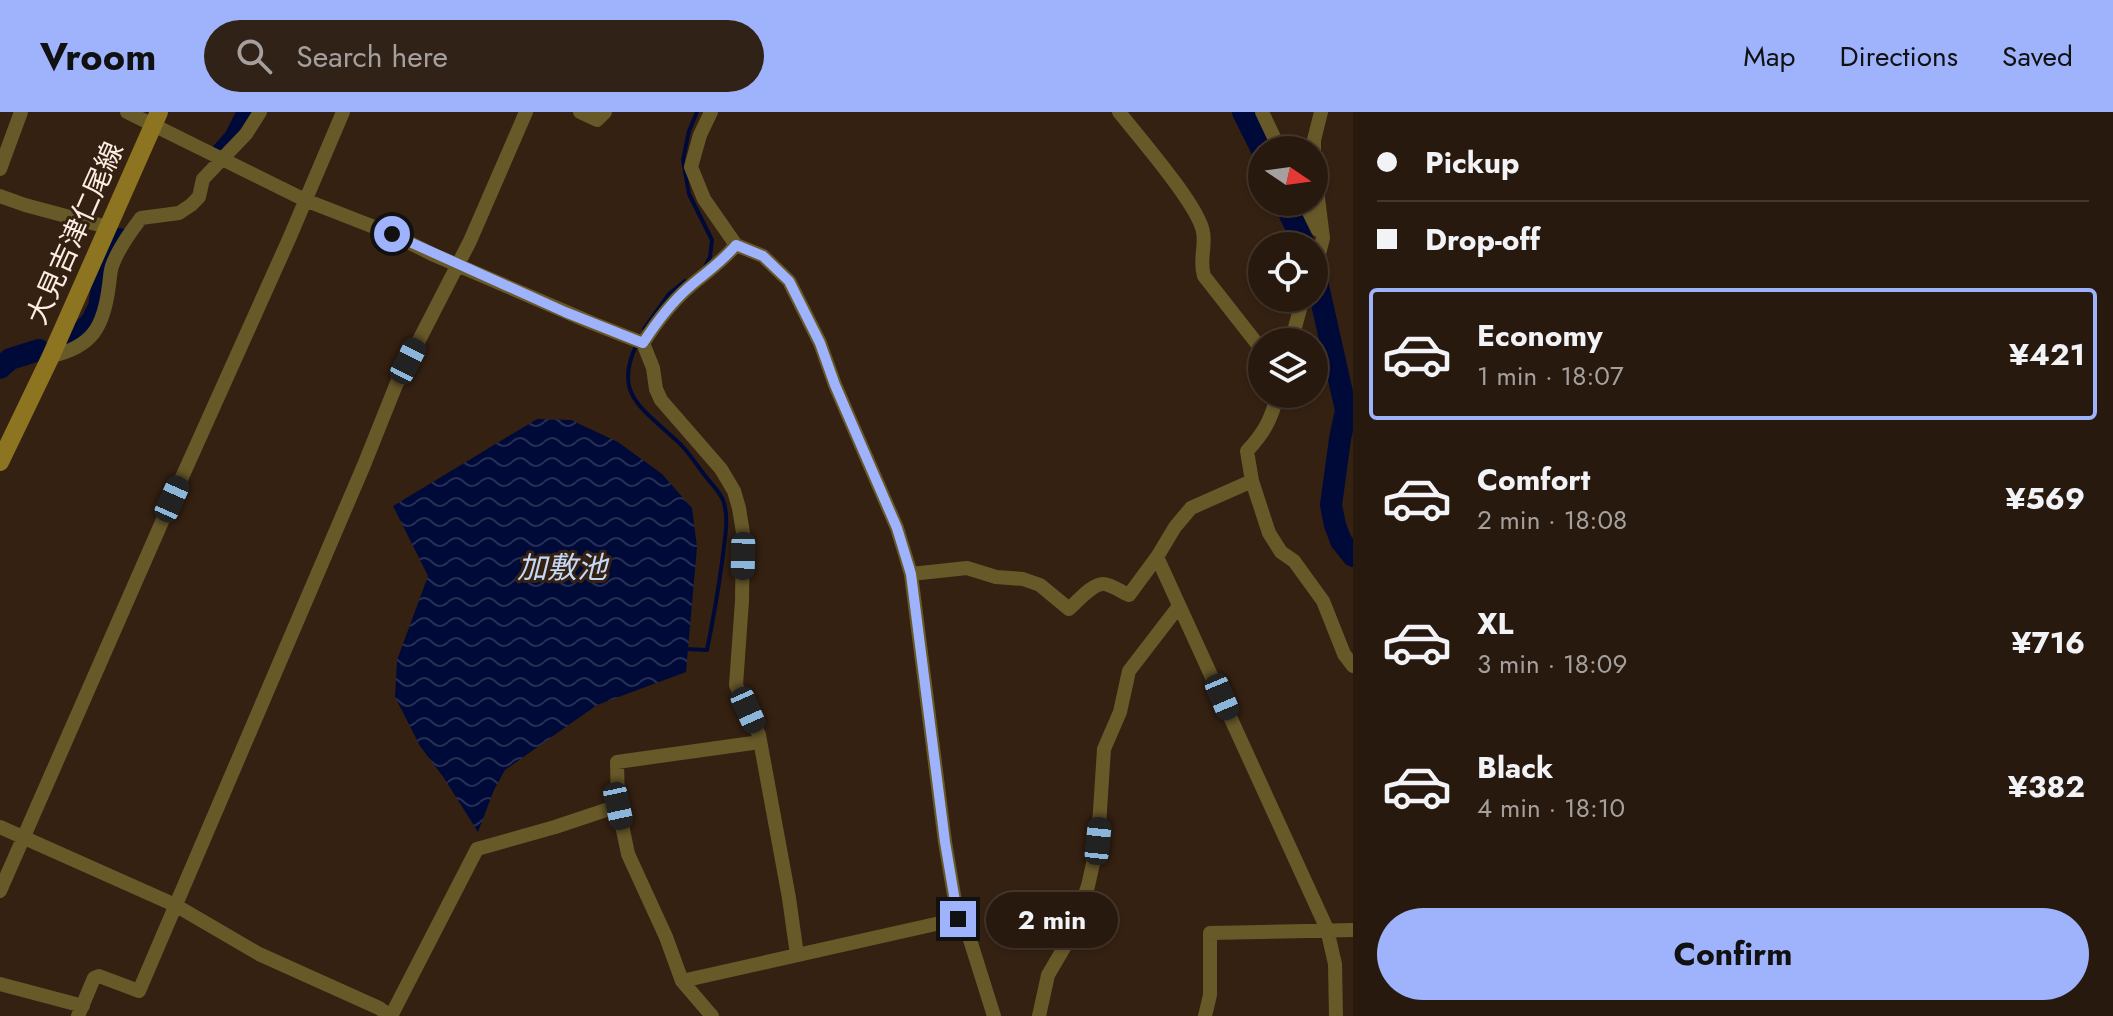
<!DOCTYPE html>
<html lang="en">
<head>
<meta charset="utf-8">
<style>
  :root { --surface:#28190e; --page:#302217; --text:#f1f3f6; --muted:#a5a09e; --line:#44382e; --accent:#9fb3fd }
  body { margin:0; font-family:Jost,"Noto Sans JP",sans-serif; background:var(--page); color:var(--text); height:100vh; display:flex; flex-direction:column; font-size:30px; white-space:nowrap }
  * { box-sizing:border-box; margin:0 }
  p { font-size:26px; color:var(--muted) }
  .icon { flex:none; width:44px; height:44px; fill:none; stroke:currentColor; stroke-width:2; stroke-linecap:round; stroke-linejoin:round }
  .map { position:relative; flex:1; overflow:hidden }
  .drawer { display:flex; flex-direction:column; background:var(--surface); width:760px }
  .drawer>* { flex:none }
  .guide { display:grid; align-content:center; height:176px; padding:0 24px; background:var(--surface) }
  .needle { width:52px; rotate:103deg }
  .buttons { position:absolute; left:1248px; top:24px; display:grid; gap:16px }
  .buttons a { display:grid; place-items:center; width:80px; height:80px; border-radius:50%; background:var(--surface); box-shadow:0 2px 6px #0004,0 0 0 2px var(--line); font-size:40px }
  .end { position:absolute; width:36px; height:36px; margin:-18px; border:10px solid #9fb3fd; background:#111; box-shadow:0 0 0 4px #111 }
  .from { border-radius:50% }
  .bubble { position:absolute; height:56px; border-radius:28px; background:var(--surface); box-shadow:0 2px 6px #0004,0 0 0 2px var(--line); font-size:26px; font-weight:700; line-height:56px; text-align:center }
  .car { position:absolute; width:24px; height:48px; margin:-24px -12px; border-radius:10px; box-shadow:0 0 6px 2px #0007; background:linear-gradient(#222 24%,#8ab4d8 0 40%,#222 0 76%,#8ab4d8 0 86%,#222 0) }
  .guide b { display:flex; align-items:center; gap:28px; height:76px; font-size:30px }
  .guide b+b { border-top:2px solid var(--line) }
  .guide i { width:20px; height:20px; background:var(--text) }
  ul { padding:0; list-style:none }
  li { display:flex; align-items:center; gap:24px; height:132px; margin:0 16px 12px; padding:0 8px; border:4px solid transparent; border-radius:8px }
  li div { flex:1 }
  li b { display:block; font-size:30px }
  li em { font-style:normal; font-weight:700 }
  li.current { border-color:var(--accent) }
  li>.icon { width:72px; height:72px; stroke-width:1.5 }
  .primary-button { display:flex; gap:16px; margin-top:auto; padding:16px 24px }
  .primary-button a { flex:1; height:92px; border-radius:48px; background:var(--accent); color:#111; font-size:32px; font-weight:700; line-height:92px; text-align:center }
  header { display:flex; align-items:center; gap:48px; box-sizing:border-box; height:112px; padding:0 40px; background:var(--accent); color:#111 }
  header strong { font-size:38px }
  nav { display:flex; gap:44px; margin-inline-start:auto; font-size:28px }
  .search { width:560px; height:72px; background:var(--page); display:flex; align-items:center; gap:20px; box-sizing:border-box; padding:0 28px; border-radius:44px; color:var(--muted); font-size:30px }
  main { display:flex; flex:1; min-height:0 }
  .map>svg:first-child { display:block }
  .water { fill:url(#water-waves) }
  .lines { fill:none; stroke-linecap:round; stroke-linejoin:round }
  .stream { stroke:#000a38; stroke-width:4 }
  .river { stroke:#000a38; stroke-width:22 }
  .street { stroke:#685929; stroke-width:14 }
  .secondary { stroke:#8d7420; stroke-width:18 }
  .route { stroke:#9fb3fd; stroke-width:10 }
  .labels { text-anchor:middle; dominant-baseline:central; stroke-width:6; stroke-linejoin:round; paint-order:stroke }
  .street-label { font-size:28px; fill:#fceee4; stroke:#352112 }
  .water-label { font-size:30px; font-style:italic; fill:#c4d8f8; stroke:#352112 }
</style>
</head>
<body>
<header>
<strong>Vroom</strong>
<div class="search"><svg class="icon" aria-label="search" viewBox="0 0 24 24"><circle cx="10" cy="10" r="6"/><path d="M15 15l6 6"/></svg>Search here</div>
<nav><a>Map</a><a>Directions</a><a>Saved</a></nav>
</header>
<main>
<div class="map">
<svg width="1353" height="904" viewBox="0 0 1353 904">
  <defs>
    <pattern id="water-waves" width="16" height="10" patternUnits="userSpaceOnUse" patternTransform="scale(2)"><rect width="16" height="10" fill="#000a38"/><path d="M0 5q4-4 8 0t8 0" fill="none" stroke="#262e55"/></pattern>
  </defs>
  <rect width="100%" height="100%" fill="#352112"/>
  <path class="water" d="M537 307 571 308 618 330 662 362 692 396 697 435 686 560 597 593 505 658 494 678 478 720 444 666 420 634 395 585 397 548 428 464 393 394Z"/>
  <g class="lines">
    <path class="stream" d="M697 0 689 19 683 48 689 82 712 128 710 145 705 155
      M644 217 669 182 685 169
      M637 232C612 282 643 297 676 328 688 338 697 354 707 366 713 374 722 382 724 391 728 405 726 420 724 434 720 469 714 503 707 538L686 537"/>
    <path class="river" d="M1243 0 1262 38
      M221 42 235 26 248 0
      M1284 90 1305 134
      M1314 156 1346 298 1340 327 1331 393 1335 413 1341 429 1353 444
      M71 231 92 209 99 195 105 153 120 127
      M0 256 10 247 39 238"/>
    <path class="street" d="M127 0 305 88 392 122 432 142 592 211 643 231 653 256 656 277 661 288 721 357 734 379 739 396 743 421 742 489 736 573 759 623 789 786 797 843
      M580 0 597 8 605 0
      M711 0 700 23 691 55 704 87 736 133 763 144 789 169 820 231 835 273 897 416 911 462 945 730 958 807 966 815 994 904
      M1119 0C1138 24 1199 94 1203 120 1206 135 1199 147 1204 164L1262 238
      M1262 0 1280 38
      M0 57 21 0
      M0 84 25 93 107 115
      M1304 90 1318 118
      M1314 162 1323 126 1314 54V28L1321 0
      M1291 230 1303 186
      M643 231C656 211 670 192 688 176 705 161 721 151 736 133
      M51 244C93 235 104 214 109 173 110 167 110 160 112 154 118 137 130 121 141 106L179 101 191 93 199 85 203 67 246 22 260 0
      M1278 282C1271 307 1265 320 1247 339L1252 369 1269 421 1281 440 1294 449 1323 489 1344 542 1353 554
      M1157 445 1327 817 1335 852 1336 904
      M911 462 967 456 996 465 1023 467 1040 473 1069 497C1078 489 1092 472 1103 472 1111 472 1121 480 1129 483L1157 445 1175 415 1191 396 1252 369
      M0 715 175 793 259 842 379 896 390 904
      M0 779 161 412 289 127 343 0
      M682 869 958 807
      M0 872 83 894
      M78 904 94 866 99 864 139 879 364 353 396 273 470 129 526 0
      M391 904 477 737 555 715 618 694
      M712 904 682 869 666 825 628 742 618 694 617 650 760 630
      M1039 904 1048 863 1068 829 1088 774 1098 729 1104 637 1120 600 1129 559 1179 494
      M1205 904 1210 883V821L1353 818"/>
    <path class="secondary" d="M0 350 51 244 159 0"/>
  </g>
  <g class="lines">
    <path class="route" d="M392 122 565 200 643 231C656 211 670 192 688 176 705 161 721 151 736 133L763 144 789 169 820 231 835 273 897 416 911 462 945 730 958 807"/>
  </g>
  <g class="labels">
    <g class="street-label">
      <text transform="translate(75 121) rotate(-66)">大見吉津仁尾線</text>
    </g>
    <g class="water-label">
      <text x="562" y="455">加敷池</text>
    </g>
  </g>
</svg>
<div class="buttons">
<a><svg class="needle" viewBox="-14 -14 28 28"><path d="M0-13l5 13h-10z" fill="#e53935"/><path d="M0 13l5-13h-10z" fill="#a5a09e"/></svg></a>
<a><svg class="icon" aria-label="locate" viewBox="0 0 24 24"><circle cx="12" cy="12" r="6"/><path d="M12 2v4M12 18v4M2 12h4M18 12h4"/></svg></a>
<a><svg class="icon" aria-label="layers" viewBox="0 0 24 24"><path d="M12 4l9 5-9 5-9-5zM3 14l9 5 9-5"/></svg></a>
</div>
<i class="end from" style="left:392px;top:122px"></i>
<i class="end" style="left:958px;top:807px"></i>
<div class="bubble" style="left:986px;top:780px;width:132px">2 min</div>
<i class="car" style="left:408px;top:249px;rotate:27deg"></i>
<i class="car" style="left:172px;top:387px;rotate:24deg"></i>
<i class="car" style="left:743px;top:444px;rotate:181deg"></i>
<i class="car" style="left:1222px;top:585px;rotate:157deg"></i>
<i class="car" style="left:748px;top:598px;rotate:156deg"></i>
<i class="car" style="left:618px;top:694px;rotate:168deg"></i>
<i class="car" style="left:1098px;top:729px;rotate:6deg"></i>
</div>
<section class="drawer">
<div class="guide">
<b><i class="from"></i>Pickup</b>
<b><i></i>Drop-off</b>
</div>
<ul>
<li class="current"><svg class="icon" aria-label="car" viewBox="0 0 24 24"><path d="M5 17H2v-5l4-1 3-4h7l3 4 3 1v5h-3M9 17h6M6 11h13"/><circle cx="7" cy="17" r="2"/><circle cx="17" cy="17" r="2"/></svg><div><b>Economy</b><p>1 min · 18:07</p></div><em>¥421</em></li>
<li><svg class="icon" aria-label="car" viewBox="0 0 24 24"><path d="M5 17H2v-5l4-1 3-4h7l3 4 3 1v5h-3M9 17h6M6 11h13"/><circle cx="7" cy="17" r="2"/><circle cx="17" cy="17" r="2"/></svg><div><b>Comfort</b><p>2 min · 18:08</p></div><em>¥569</em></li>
<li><svg class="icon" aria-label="car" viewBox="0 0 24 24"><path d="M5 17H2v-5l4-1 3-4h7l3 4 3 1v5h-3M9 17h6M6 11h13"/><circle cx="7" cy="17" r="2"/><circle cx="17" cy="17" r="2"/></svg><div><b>XL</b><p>3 min · 18:09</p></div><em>¥716</em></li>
<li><svg class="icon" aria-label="car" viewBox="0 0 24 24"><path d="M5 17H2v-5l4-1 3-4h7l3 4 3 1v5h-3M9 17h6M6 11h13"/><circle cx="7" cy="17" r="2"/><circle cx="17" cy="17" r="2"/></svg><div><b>Black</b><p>4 min · 18:10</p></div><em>¥382</em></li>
</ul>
<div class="primary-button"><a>Confirm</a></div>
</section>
</main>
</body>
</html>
